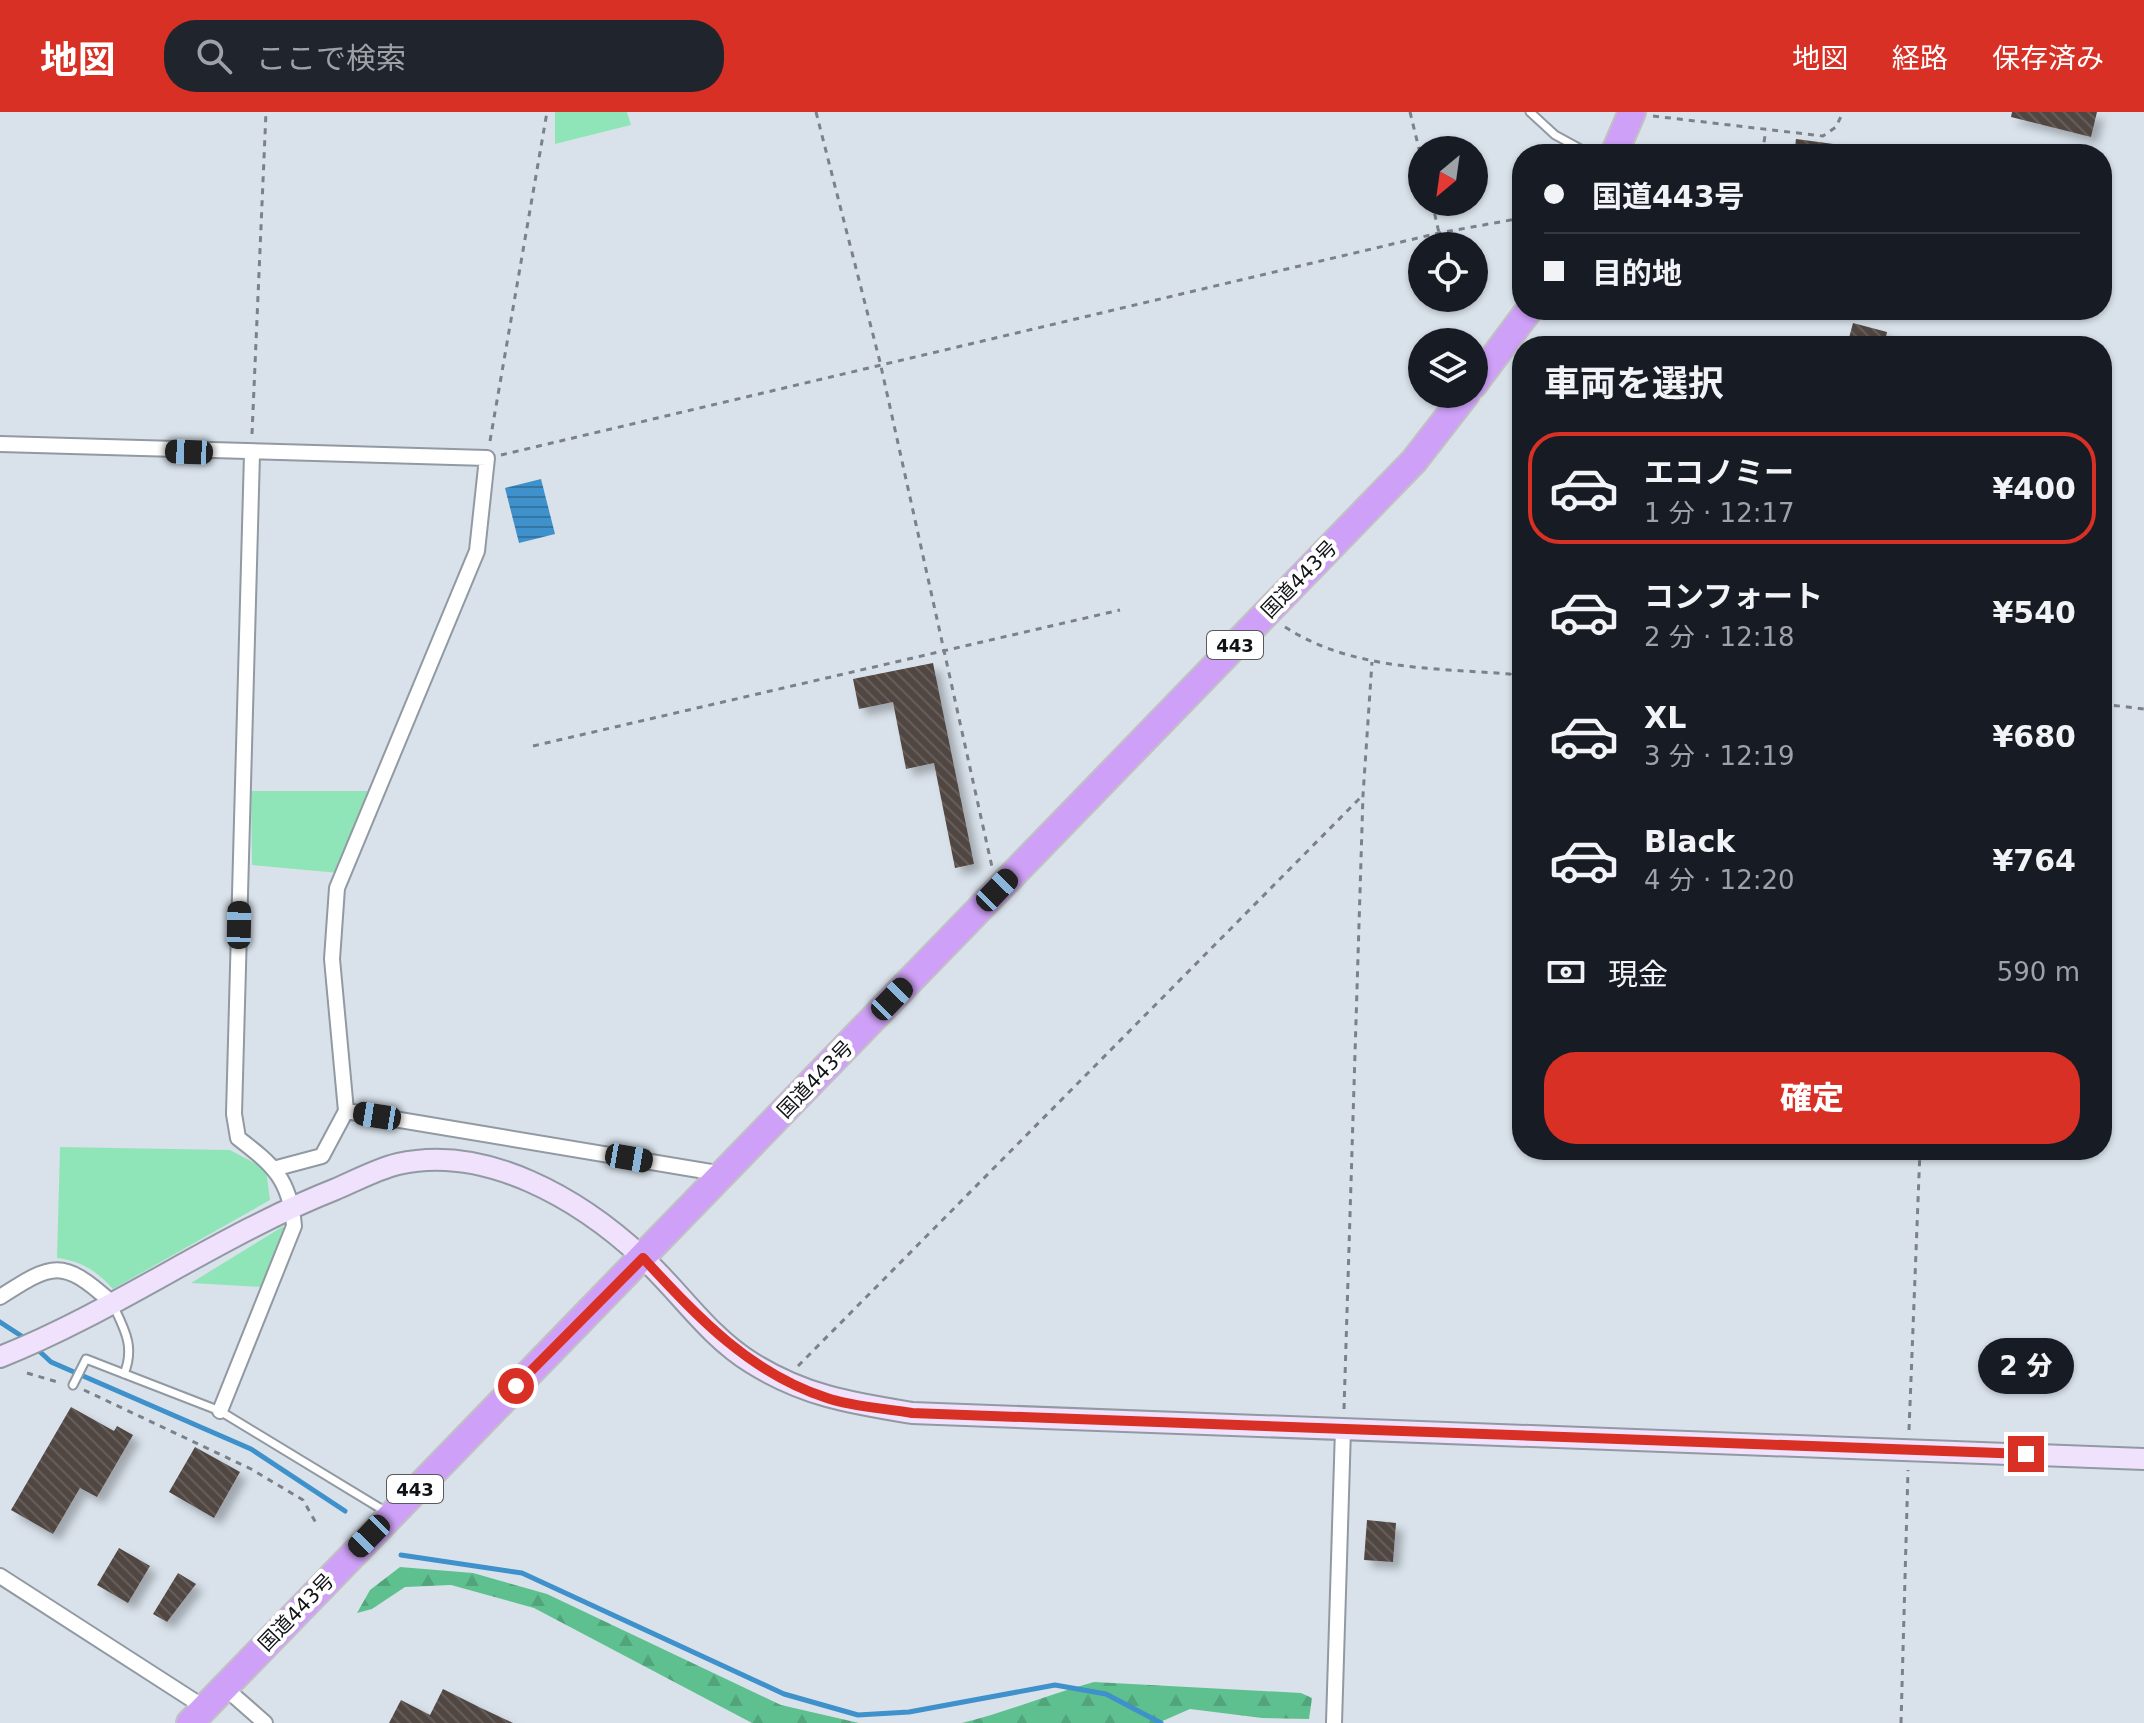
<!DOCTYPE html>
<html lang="ja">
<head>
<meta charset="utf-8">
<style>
  :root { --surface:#171b24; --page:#20242c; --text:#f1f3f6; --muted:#9ea1a6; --line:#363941; --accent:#d93025 }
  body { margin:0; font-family:"DejaVu Sans","Noto Sans JP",sans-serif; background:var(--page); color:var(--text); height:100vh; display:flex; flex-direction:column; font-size:30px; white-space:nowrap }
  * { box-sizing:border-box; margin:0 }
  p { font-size:26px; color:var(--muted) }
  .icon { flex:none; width:44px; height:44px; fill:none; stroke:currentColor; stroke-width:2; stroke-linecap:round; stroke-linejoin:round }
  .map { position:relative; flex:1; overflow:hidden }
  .panel { position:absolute; left:1512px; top:224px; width:600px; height:824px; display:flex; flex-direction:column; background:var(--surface); border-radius:32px; box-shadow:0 2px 6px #0004 }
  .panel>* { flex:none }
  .hud { position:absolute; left:1512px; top:32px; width:600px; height:176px; border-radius:32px; box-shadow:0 2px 6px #0004; display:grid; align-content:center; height:176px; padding:0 32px; background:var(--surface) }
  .needle { width:52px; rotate:209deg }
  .tools { position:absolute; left:1408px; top:24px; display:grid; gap:16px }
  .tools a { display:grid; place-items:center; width:80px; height:80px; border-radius:50%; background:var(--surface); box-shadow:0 2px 6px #0004; font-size:40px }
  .end { position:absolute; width:36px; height:36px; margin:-18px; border:10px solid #d93025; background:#fff; box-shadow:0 0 0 4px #fff }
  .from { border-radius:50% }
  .bubble { position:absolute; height:56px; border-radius:28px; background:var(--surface); box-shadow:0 2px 6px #0004; font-size:26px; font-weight:800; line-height:56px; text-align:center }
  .car { position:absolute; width:24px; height:48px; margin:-24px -12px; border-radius:10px; box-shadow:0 0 6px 2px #0007; background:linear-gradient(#222 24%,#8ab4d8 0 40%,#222 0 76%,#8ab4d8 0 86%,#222 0) }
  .hud b { display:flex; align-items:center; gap:28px; height:76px; font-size:30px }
  .hud b+b { border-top:2px solid var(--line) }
  .hud i { width:20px; height:20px; background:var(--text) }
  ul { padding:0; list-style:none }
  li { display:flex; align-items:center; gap:24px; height:112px; margin:0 16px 12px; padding:0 16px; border:4px solid transparent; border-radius:32px }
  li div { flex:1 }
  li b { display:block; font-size:30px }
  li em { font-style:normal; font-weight:800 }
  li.selected { border-color:var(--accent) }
  li>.icon { width:72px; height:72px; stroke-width:1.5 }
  h2 { padding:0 32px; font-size:36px; line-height:96px }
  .pay { display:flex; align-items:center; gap:20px; height:88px; padding:0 32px; font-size:30px }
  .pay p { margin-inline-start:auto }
  .button { display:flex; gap:16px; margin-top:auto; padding:16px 32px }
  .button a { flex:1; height:92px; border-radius:32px; background:var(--accent); color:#fff; font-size:32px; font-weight:800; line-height:92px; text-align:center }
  header { display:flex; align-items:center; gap:48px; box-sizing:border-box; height:112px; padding:0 40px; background:var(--accent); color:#fff }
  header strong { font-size:38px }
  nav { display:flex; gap:44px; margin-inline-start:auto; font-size:28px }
  .search { width:560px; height:72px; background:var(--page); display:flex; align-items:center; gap:20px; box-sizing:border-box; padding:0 28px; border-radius:32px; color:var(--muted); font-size:30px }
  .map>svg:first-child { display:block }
  .green { fill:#90e5b8 }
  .forest { fill:url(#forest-firs) }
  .water { fill:url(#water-rules) }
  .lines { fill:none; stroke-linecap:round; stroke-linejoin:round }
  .stream { stroke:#3e91ca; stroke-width:5 }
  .building { fill:url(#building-back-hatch); filter:url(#shadow) }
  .lane-casing { stroke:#9199a2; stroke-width:11 }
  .street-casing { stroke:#9199a2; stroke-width:18 }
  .secondary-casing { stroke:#9199a2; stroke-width:24 }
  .highway-casing { stroke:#c1c1c2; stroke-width:30 }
  .path { stroke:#7b8188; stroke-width:3; stroke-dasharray:6 6; stroke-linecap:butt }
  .lane { stroke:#fff; stroke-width:7 }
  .street { stroke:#fff; stroke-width:14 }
  .secondary { stroke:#f0e2fd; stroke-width:20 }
  .highway { stroke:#cea0f7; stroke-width:26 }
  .route { stroke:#d93025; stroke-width:10 }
  .labels { text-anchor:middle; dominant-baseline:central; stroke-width:8; stroke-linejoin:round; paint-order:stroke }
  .shield { fill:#fff; stroke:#58595c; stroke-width:2 }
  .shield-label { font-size:18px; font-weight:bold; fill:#101216 }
  .street-label { font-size:20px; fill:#101216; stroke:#fff }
</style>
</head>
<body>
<header>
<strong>地図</strong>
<div class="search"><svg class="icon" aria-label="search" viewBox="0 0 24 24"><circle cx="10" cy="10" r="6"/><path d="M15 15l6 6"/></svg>ここで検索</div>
<nav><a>地図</a><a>経路</a><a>保存済み</a></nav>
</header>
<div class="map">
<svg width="2144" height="1611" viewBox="0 0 2144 1611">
  <defs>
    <pattern id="forest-firs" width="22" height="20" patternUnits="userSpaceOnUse" patternTransform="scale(2)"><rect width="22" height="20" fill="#5fc08f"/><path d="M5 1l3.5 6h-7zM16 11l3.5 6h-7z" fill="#52a47b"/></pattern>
    <pattern id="water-rules" width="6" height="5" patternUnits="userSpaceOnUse" patternTransform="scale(2)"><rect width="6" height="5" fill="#3e91ca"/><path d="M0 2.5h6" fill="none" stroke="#3375a3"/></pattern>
    <pattern id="building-back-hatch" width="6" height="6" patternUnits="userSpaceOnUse" patternTransform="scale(2)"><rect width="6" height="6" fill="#514642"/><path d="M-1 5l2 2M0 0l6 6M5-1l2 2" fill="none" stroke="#655d5a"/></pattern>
    <filter id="shadow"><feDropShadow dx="7" dy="7" stdDeviation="4" flood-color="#0004"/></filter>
  </defs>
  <rect width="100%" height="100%" fill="#d9e2eb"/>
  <path class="green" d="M555 0H627L631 13 555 32Z
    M251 679H371L339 761 252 753Z
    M60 1035 230 1038 266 1057 270 1088 113 1177C97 1159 81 1149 57 1146Z
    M284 1115 262 1175 191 1171 282 1115Z"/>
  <path class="forest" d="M400 1455 473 1461 547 1482 781 1593 859 1611H752L534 1496 451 1473 405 1475 372 1497 357 1501 370 1478Z
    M1094 1570 1301 1581 1312 1586 1309 1607 1262 1606 1190 1597 1158 1611H962C1007 1600 1049 1582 1094 1570Z"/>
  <path class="water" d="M541 367 555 422 519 431 505 376Z"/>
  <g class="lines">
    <path class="stream" d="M0 1210 26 1227
      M36 1236 51 1250 251 1337 345 1399
      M401 1443 522 1461 784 1582 858 1603 909 1600 1055 1573 1106 1582 1161 1611"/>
  </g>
  <path class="building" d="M2012 0H2097L2091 25 2011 5Z
    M1796 27 1841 33V42H1794Z
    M1853 211 1887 220 1884 234 1849 226Z
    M933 551 974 752 955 756 934 651 906 657 893 590 859 597 853 567Z
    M71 1295 114 1319 117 1314 133 1323 97 1385 80 1376 53 1422 11 1398Z
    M195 1335 240 1360 214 1406 169 1380Z
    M1367 1408 1396 1411 1393 1450 1364 1448Z
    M119 1436 150 1454 128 1491 97 1473Z
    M178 1461 196 1472 167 1510 153 1502Z
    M443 1577 481 1596 513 1611H389L401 1588 430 1603Z"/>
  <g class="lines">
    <g class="lane-casing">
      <path id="lane" d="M1530 0 1555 23 1590 42
        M113 1193C125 1218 135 1235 124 1262
        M73 1273 86 1247 220 1299 388 1401"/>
    </g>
    <g class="street-casing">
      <path id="street" d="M0 332 487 346 477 439 337 776 332 847 346 999 322 1044 277 1056
        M346 999 723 1062
        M0 1185C53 1151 62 1146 111 1190
        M220 1299 294 1114C290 1067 273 1053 238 1026L234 1002 252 342
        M0 1464 205 1596
        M224 1575 265 1611
        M1334 1611 1343 1317"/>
    </g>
    <g class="secondary-casing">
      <path id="secondary" d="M0 1245C116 1199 219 1123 336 1077 355 1069 377 1057 398 1052 486 1032 580 1087 643 1146 680 1180 708 1224 752 1251 805 1284 851 1291 912 1301L2144 1347"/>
    </g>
    <g class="highway-casing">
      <path id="highway" d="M1614 42 1632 0
        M1474 272 1529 198
        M190 1611 1414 349 1466 282"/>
    </g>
    <path class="path" d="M816 0 880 250 992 755
      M1410 0 1422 49
      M1653 4 1823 24 1836 15 1843 0
      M1762 42 1766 18
      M1432 90 1439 121
      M1735 205 1736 198
      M252 322 266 0
      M490 329 547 0
      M501 343 1439 121 1522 106
      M1285 515C1352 558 1432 556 1510 562L1522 577
      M2102 592 2144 597
      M533 634 1120 498
      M798 1254 1363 683
      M27 1261 61 1271
      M84 1278 251 1357 303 1388 316 1411
      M1344 1297 1363 683 1372 550
      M1909 1318 1920 1038
      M1901 1611 1908 1358"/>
    <use href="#lane" class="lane"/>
    <use href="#street" class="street"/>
    <use href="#secondary" class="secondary"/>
    <use href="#highway" class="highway"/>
  </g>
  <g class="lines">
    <path class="route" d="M516 1274 643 1146C698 1205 748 1260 827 1286 853 1295 884 1296 912 1301L2026 1342"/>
  </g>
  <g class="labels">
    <g class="shield">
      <rect x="1207" y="519" width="56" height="28" rx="6"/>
      <rect x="387" y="1363" width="56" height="28" rx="6"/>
    </g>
    <g class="shield-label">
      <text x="1235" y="533">443</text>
      <text x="415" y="1377">443</text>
    </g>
    <g class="street-label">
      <text transform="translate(1299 467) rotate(-46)">国道443号</text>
      <text transform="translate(815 967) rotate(-46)">国道443号</text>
      <text transform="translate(296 1500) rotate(-46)">国道443号</text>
    </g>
  </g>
</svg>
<div class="tools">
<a><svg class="needle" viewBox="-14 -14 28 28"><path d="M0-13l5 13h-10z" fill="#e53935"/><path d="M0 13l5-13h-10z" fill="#9ea1a6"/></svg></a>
<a><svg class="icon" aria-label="locate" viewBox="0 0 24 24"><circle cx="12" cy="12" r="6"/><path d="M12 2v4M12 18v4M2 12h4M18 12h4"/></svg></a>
<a><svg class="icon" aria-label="layers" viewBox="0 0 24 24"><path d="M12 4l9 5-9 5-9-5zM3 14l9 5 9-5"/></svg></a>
</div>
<i class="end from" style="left:516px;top:1274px"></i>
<i class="end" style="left:2026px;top:1342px"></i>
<div class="bubble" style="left:1978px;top:1226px;width:96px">2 分</div>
<i class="car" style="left:189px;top:340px;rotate:272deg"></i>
<i class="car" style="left:997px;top:778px;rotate:44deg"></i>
<i class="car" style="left:239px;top:813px;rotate:1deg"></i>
<i class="car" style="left:892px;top:887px;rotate:44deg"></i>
<i class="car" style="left:377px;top:1004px;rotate:279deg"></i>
<i class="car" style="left:629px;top:1046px;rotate:100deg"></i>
<i class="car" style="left:369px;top:1424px;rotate:224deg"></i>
<div class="hud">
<b><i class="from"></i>国道443号</b>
<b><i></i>目的地</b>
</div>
<section class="panel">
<h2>車両を選択</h2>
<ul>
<li class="selected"><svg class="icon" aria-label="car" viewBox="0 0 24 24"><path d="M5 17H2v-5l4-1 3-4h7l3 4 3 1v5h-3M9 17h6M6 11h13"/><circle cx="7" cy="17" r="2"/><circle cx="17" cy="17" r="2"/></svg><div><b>エコノミー</b><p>1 分 · 12:17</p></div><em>¥400</em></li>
<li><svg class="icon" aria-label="car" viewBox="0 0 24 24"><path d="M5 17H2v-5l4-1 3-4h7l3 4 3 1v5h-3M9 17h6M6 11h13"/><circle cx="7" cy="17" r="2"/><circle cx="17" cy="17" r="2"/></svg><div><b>コンフォート</b><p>2 分 · 12:18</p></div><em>¥540</em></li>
<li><svg class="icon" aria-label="car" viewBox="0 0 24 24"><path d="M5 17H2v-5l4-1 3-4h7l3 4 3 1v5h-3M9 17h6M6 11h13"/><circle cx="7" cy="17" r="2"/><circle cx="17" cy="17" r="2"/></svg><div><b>XL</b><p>3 分 · 12:19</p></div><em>¥680</em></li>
<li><svg class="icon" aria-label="car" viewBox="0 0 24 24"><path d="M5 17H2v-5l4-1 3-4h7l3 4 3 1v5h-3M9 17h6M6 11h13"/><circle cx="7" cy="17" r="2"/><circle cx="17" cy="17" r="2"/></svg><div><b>Black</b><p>4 分 · 12:20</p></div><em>¥764</em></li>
</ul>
<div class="pay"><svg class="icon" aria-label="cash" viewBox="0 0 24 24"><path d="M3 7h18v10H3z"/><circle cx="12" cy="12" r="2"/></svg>現金<p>590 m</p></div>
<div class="button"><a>確定</a></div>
</section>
</div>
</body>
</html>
